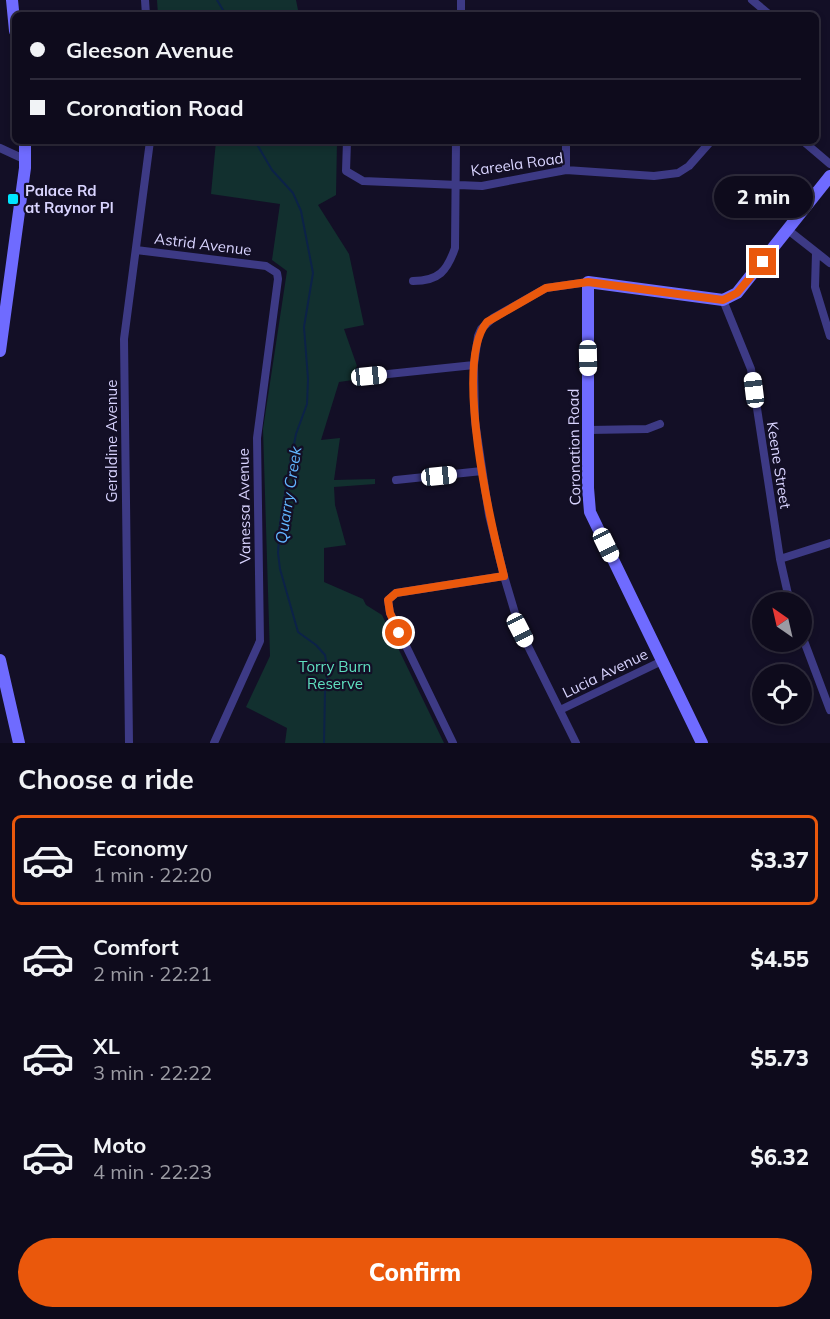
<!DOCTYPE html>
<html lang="en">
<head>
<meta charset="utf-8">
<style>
  :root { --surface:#0e0b1c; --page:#1c1929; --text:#f1f3f6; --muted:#9b9ba3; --line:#2e2b3b; --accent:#ea580c }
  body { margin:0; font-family:Mulish,sans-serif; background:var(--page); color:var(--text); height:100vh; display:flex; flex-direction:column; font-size:22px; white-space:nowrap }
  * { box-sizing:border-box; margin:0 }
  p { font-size:20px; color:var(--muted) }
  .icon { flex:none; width:33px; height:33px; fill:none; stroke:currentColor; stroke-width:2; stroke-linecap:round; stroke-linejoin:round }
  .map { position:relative; height:743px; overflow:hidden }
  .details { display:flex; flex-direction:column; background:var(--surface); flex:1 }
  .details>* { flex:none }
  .banner { position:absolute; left:12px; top:12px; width:807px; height:132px; border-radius:9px; box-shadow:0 3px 9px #0003,0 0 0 2px var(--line); display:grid; align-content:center; height:132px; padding:0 18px; background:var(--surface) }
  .needle { width:39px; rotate:326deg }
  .controls { position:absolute; left:752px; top:592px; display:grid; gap:12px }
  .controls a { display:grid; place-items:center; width:60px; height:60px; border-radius:50%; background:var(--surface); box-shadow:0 3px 9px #0003,0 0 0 2px var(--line); font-size:30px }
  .end { position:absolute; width:27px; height:27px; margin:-14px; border:8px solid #ea580c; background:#fff; box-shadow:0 0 0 3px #fff }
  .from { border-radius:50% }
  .bubble { position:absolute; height:42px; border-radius:21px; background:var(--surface); box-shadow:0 3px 9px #0003,0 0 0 2px var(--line); font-size:20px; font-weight:800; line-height:42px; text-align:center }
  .car { position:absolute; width:18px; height:36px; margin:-18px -9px; border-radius:8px; box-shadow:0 0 4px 2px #0007; background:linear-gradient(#fff 24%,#345 0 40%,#fff 0 76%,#345 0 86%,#fff 0) }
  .banner b { display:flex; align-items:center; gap:21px; height:57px; font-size:22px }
  .banner b+b { border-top:2px solid var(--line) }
  .banner i { width:15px; height:15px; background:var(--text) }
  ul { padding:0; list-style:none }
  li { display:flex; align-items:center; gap:18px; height:90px; margin:0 12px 9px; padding:0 6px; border:3px solid transparent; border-radius:9px }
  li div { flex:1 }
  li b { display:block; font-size:22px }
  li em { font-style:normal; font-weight:800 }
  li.active { border-color:var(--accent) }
  li>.icon { width:54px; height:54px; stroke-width:1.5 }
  h2 { padding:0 18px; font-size:27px; line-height:72px }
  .cta { display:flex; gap:12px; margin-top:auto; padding:12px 18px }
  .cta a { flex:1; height:69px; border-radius:36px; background:var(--accent); color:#fff; font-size:24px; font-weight:800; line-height:69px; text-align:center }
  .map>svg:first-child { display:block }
  .green { fill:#12302f }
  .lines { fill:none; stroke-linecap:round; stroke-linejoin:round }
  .stream { stroke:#0c2248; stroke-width:2 }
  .street { stroke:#3d3a85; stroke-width:8 }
  .secondary { stroke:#6f6bff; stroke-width:12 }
  .route { stroke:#ea580c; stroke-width:8 }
  .poi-dot { fill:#00e5ff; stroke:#130f26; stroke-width:2 }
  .labels { text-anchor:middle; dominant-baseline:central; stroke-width:4.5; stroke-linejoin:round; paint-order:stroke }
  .street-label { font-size:15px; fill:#d9d4ff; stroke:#130f26 }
  .poi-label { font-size:15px; font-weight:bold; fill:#d9d4ff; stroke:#130f26; text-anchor:start }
  .park-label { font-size:15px; fill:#5fe0c0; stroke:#130f26 }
  .water-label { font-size:16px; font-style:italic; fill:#62b6ff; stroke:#130f26 }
</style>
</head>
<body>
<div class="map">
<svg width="830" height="743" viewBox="0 0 830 743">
  <rect width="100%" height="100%" fill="#130f26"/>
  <path class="green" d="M157 0H296L299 15H158Z
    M216 141H337L336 195 318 205 349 254 364 325 344 329 357 366 353 373V380L339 382 321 440 340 438 334 480 375 479V484L334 487 335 505 346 545 324 548V582L363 599 366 605 382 615 444 743H285L287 728 246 707 270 656 263 429 287 271 272 260 280 204 211 194Z"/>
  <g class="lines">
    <path class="stream" d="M217 0 226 15
      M255 141 272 170 293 193 301 211 313 273 304 327 308 379 307 404 296 434 291 460 280 523 278 553 280 569 298 632 316 645 325 655 328 672 325 692 324 743"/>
    <path class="street" d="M145 0 146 15
      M752 0 770 15
      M461 15V0
      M347 141 346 171 363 181 482 186 566 170 654 176 678 173 689 166 711 141
      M803 141 830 164
      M0 148 26 160
      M566 170V141
      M788 230 830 263
      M136 250 266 266 277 273 278 279 257 438 260 641 214 743
      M816 253 815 287 830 336
      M413 281C439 281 447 271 455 248L456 141
      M723 300 751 369 780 559 790 603
      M369 376 474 365
      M589 430 647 429 660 424
      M396 480 482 471
      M780 559 830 543
      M801 633 830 710
      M560 710 662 661
      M129 743 124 339 150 141
      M453 743 390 613 388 600 396 593 504 576
      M576 743 520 630 504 576 489 515 475 421 474 365 478 336 481 329 493 318 546 288 588 282"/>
    <path class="secondary" d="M12 0 15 31
      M0 351 25 168V141
      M0 660 19 743
      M702 743 590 512 588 488V282L723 300 737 293 830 176"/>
  </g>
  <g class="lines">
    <path class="route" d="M399 633 390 613 388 600 396 593 504 576C491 525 453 362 487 322L546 288 588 282 723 300 737 293 763 262"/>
  </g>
  <rect class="poi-dot" x="7" y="193" width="12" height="12" rx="3"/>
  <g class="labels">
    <g class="street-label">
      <text transform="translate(517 164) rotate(-8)">Kareela Road</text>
      <text transform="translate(203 244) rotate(7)">Astrid Avenue</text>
      <text transform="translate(111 441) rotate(-90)">Geraldine Avenue</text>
      <text transform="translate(574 447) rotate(-91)">Coronation Road</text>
      <text transform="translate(779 465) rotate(81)">Keene Street</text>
      <text transform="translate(244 506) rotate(-91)">Vanessa Avenue</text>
      <text transform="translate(605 673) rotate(-26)">Lucia Avenue</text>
    </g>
    <g class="poi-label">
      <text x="25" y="190">Palace Rd<tspan x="25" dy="17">at Raynor Pl</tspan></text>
    </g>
    <g class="park-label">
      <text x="335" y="666">Torry Burn<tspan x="335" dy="17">Reserve</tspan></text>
    </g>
    <g class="water-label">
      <text transform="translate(288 495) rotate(-81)">Quarry Creek</text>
    </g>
  </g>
</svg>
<div class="controls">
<a><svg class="needle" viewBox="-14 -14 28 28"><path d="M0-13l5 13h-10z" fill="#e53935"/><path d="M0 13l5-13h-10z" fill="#9b9ba3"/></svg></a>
<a><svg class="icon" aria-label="locate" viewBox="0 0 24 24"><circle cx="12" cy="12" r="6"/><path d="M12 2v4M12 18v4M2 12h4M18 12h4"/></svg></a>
</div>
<i class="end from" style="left:399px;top:633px"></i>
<i class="end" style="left:763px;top:262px"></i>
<div class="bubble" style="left:714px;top:176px;width:99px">2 min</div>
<i class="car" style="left:588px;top:358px;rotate:179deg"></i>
<i class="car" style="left:369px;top:376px;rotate:84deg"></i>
<i class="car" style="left:754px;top:390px;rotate:353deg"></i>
<i class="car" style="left:439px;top:476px;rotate:84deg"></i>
<i class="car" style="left:606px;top:545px;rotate:154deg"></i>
<i class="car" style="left:520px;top:630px;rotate:153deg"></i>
<div class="banner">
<b><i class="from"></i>Gleeson Avenue</b>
<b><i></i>Coronation Road</b>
</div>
</div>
<section class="details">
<h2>Choose a ride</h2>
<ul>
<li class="active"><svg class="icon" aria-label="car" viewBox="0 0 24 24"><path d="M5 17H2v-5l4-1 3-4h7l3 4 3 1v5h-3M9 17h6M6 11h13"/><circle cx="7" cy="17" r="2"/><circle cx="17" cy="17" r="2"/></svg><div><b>Economy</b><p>1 min · 22:20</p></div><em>$3.37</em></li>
<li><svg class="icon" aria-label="car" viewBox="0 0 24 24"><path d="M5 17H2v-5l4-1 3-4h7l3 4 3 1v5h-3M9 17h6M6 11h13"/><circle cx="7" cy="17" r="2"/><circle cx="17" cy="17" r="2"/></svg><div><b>Comfort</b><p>2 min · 22:21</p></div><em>$4.55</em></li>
<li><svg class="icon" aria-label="car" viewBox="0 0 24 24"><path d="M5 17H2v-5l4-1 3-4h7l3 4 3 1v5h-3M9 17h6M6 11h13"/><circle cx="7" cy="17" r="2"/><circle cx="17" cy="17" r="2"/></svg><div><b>XL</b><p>3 min · 22:22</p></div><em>$5.73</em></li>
<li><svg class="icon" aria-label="car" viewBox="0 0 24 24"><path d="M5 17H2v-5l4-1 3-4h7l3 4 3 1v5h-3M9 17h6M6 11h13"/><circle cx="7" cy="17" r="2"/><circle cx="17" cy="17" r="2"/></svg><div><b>Moto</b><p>4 min · 22:23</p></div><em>$6.32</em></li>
</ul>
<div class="cta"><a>Confirm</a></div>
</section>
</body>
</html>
